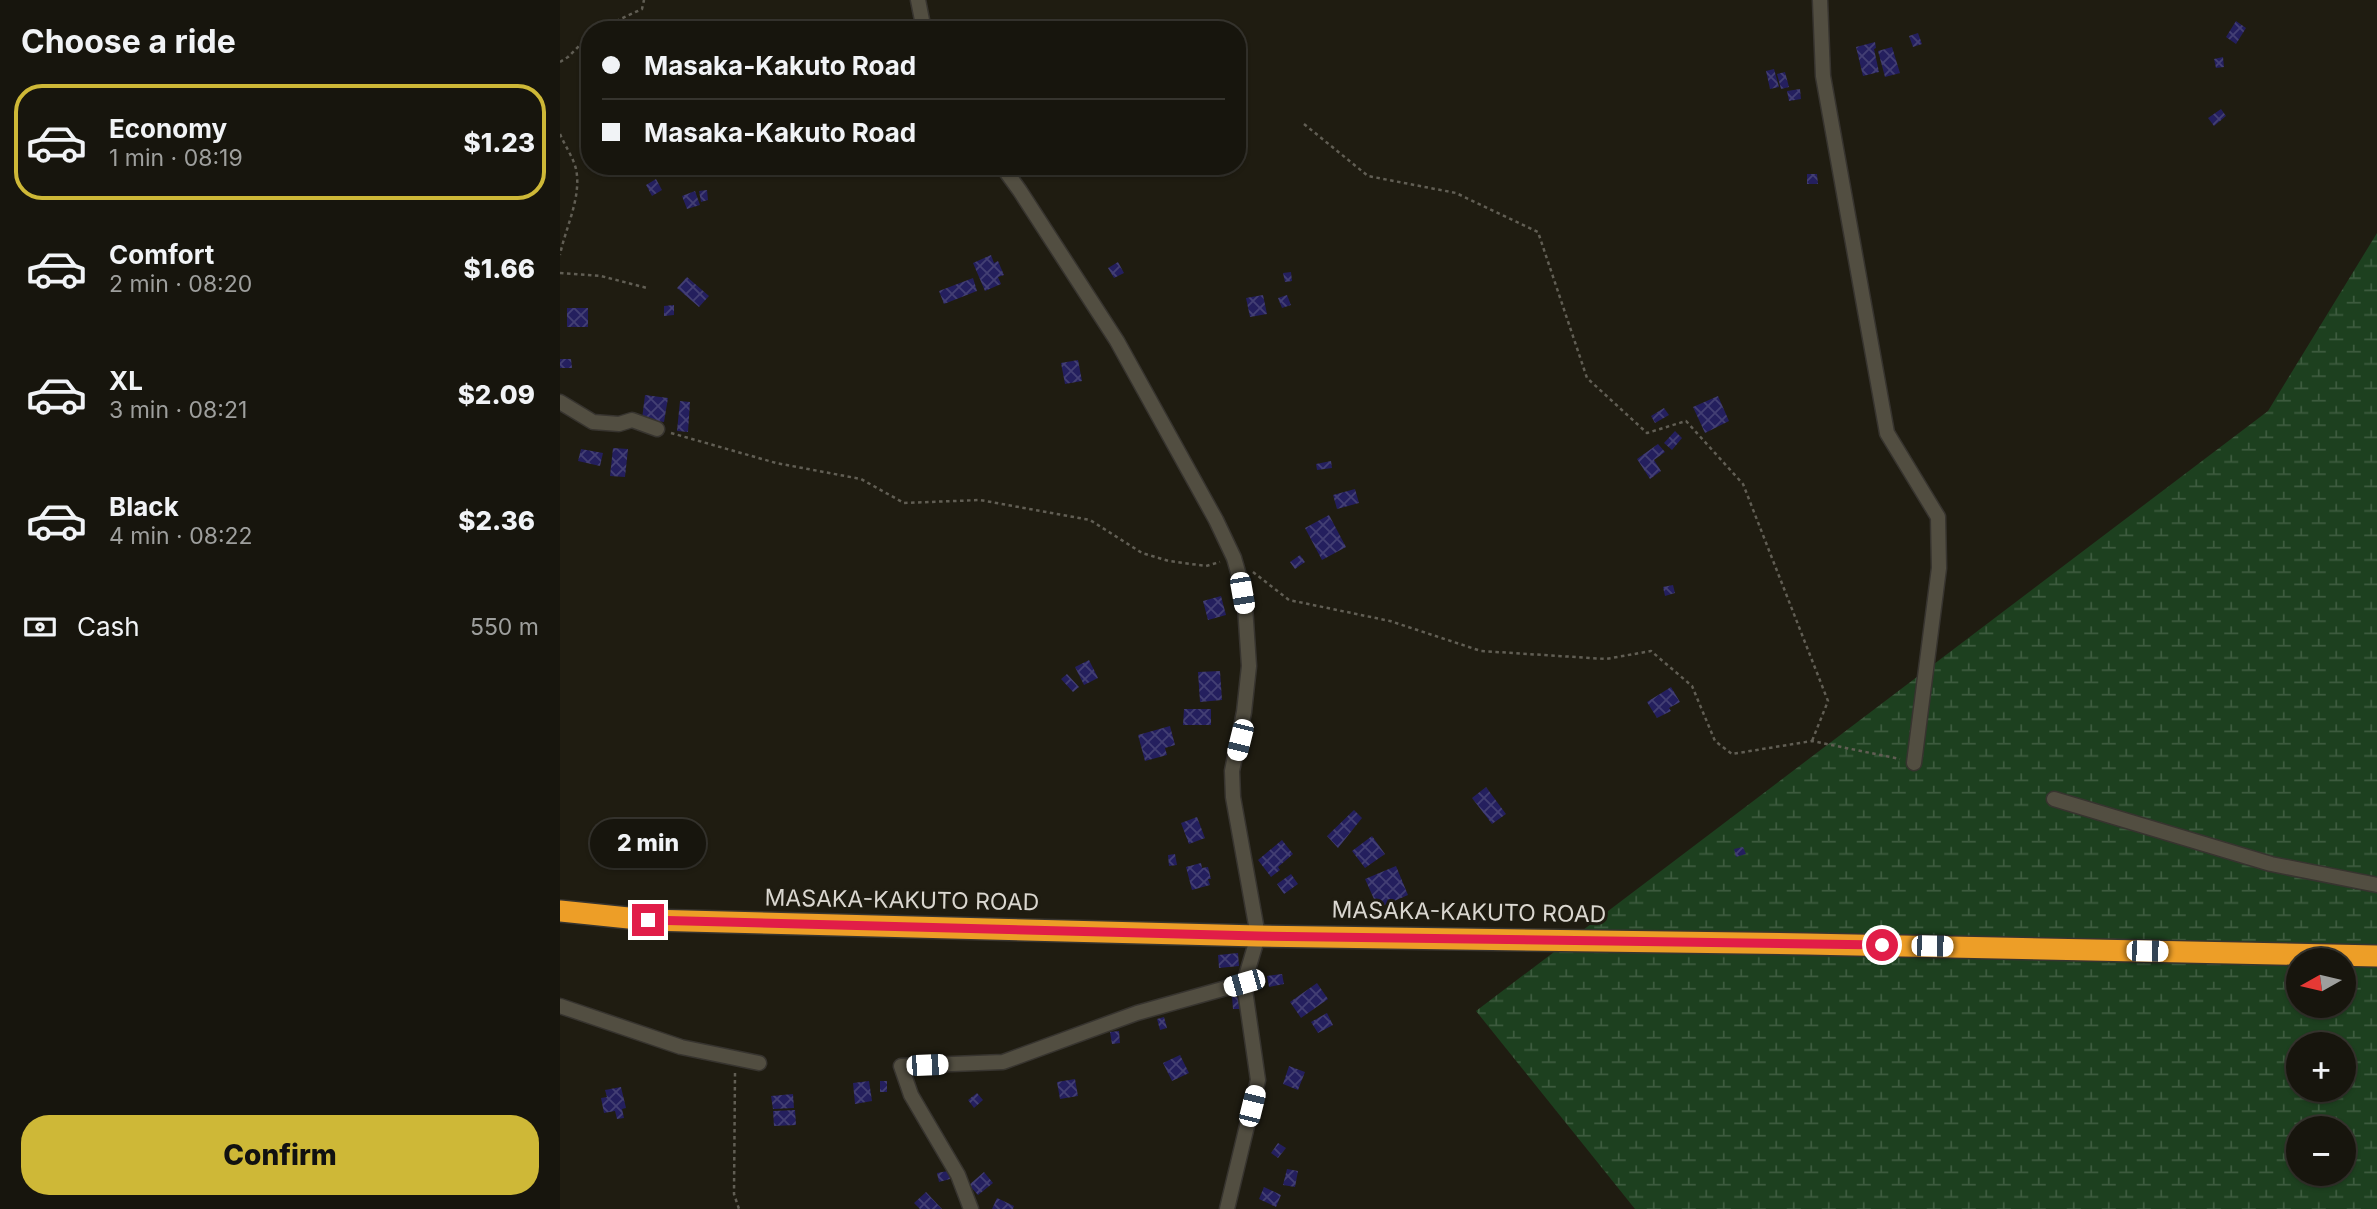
<!DOCTYPE html>
<html lang="en">
<head>
<meta charset="utf-8">
<style>
  :root { --surface:#17150d; --page:#201e16; --text:#f1f3f6; --muted:#9e9f9d; --line:#36342e; --accent:#ceb837 }
  body { margin:0; font-family:Inter,sans-serif; background:var(--page); color:var(--text); height:100vh; display:flex; flex-direction:column; font-size:26px; white-space:nowrap }
  * { box-sizing:border-box; margin:0 }
  p { font-size:23px; color:var(--muted) }
  .icon { flex:none; width:38px; height:38px; fill:none; stroke:currentColor; stroke-width:2; stroke-linecap:round; stroke-linejoin:round }
  .map { position:relative; flex:1; overflow:hidden }
  .sheet { display:flex; flex-direction:column; background:var(--surface); width:560px }
  .sheet>* { flex:none }
  .banner { position:absolute; left:21px; top:21px; width:665px; height:154px; border-radius:28px; box-shadow:0 2px 5px #0004,0 0 0 2px var(--line); display:grid; align-content:center; height:154px; padding:0 21px; background:var(--surface) }
  .needle { width:46px; rotate:262deg }
  .fabs { position:absolute; left:1726px; top:948px; display:grid; gap:14px }
  .fabs a { display:grid; place-items:center; width:70px; height:70px; border-radius:50%; background:var(--surface); box-shadow:0 2px 5px #0004,0 0 0 2px var(--line); font-size:35px }
  .end { position:absolute; width:32px; height:32px; margin:-16px; border:9px solid #e11d48; background:#fff; box-shadow:0 0 0 4px #fff }
  .from { border-radius:50% }
  .bubble { position:absolute; height:49px; border-radius:24px; background:var(--surface); box-shadow:0 2px 5px #0004,0 0 0 2px var(--line); font-size:23px; font-weight:800; line-height:49px; text-align:center }
  .car { position:absolute; width:21px; height:42px; margin:-21px -10px; border-radius:9px; box-shadow:0 0 5px 2px #0007; background:linear-gradient(#fff 24%,#345 0 40%,#fff 0 76%,#345 0 86%,#fff 0) }
  .banner b { display:flex; align-items:center; gap:24px; height:66px; font-size:26px }
  .banner b+b { border-top:2px solid var(--line) }
  .banner i { width:18px; height:18px; background:var(--text) }
  ul { padding:0; list-style:none }
  li { display:flex; align-items:center; gap:21px; height:116px; margin:0 14px 10px; padding:0 7px; border:4px solid transparent; border-radius:28px }
  li div { flex:1 }
  li b { display:block; font-size:26px }
  li em { font-style:normal; font-weight:800 }
  li.selected { border-color:var(--accent) }
  li>.icon { width:63px; height:63px; stroke-width:1.5 }
  h2 { padding:0 21px; font-size:32px; line-height:84px }
  .pay { display:flex; align-items:center; gap:18px; height:77px; padding:0 21px; font-size:26px }
  .pay p { margin-inline-start:auto }
  .action { display:flex; gap:14px; margin-top:auto; padding:14px 21px }
  .action a { flex:1; height:80px; border-radius:28px; background:var(--accent); color:#111; font-size:28px; font-weight:800; line-height:80px; text-align:center }
  main { display:flex; flex:1; min-height:0 }
  .map>svg:first-child { display:block }
  .wetland { fill:url(#wetland-marsh); fill-rule:evenodd }
  .building { fill:url(#building-cross-hatch) }
  .lines { fill:none; stroke-linecap:round; stroke-linejoin:round }
  .street-casing { stroke:#37342f; stroke-width:17 }
  .highway-casing { stroke:#37342f; stroke-width:24 }
  .path { stroke:#615e54; stroke-width:2.5; stroke-dasharray:3.5 3.5; stroke-linecap:butt }
  .street { stroke:#524e41; stroke-width:14 }
  .highway { stroke:#ed9e27; stroke-width:21 }
  .route { stroke:#e11d48; stroke-width:9 }
  .labels { text-anchor:middle; dominant-baseline:central; stroke-width:6; stroke-linejoin:round; paint-order:stroke }
  .street-label { font-size:23px; fill:#dad7d0; stroke:#1f1c11 }
</style>
</head>
<body>
<main>
<section class="sheet">
<h2>Choose a ride</h2>
<ul>
<li class="selected"><svg class="icon" aria-label="car" viewBox="0 0 24 24"><path d="M5 17H2v-5l4-1 3-4h7l3 4 3 1v5h-3M9 17h6M6 11h13"/><circle cx="7" cy="17" r="2"/><circle cx="17" cy="17" r="2"/></svg><div><b>Economy</b><p>1 min · 08:19</p></div><em>$1.23</em></li>
<li><svg class="icon" aria-label="car" viewBox="0 0 24 24"><path d="M5 17H2v-5l4-1 3-4h7l3 4 3 1v5h-3M9 17h6M6 11h13"/><circle cx="7" cy="17" r="2"/><circle cx="17" cy="17" r="2"/></svg><div><b>Comfort</b><p>2 min · 08:20</p></div><em>$1.66</em></li>
<li><svg class="icon" aria-label="car" viewBox="0 0 24 24"><path d="M5 17H2v-5l4-1 3-4h7l3 4 3 1v5h-3M9 17h6M6 11h13"/><circle cx="7" cy="17" r="2"/><circle cx="17" cy="17" r="2"/></svg><div><b>XL</b><p>3 min · 08:21</p></div><em>$2.09</em></li>
<li><svg class="icon" aria-label="car" viewBox="0 0 24 24"><path d="M5 17H2v-5l4-1 3-4h7l3 4 3 1v5h-3M9 17h6M6 11h13"/><circle cx="7" cy="17" r="2"/><circle cx="17" cy="17" r="2"/></svg><div><b>Black</b><p>4 min · 08:22</p></div><em>$2.36</em></li>
</ul>
<div class="pay"><svg class="icon" aria-label="cash" viewBox="0 0 24 24"><path d="M3 7h18v10H3z"/><circle cx="12" cy="12" r="2"/></svg>Cash<p>550 m</p></div>
<div class="action"><a>Confirm</a></div>
</section>
<div class="map">
<svg width="1817" height="1209" viewBox="0 0 1817 1209">
  <defs>
    <pattern id="wetland-marsh" width="20" height="14" patternUnits="userSpaceOnUse" patternTransform="scale(1.75)"><rect width="20" height="14" fill="#1d401f"/><path d="M1 5h8M5 5V1M11 12h8M15 12V8" fill="none" stroke="#3d5b3e"/></pattern>
    <pattern id="building-cross-hatch" width="8" height="8" patternUnits="userSpaceOnUse" patternTransform="scale(1.75)"><rect width="8" height="8" fill="#241f5e"/><path d="M0 0l8 8M0 8l8-8" fill="none" stroke="#433f74"/></pattern>
  </defs>
  <rect width="100%" height="100%" fill="#1f1c11"/>
  <path class="wetland" d="M1817 233V1209H1075L916 1011 1708 411ZM1738 961H1783V1006H1738ZM1738 1045H1783V1090H1738ZM1738 1129H1783V1174H1738Z"/>
  <path class="building" d="M1676 21 1686 28 1676 44 1666 37Z
    M1358 33 1362 44 1353 47 1349 36Z
    M1315 42 1316 48 1314 49 1319 72 1303 76 1296 47Z
    M1332 47 1340 73 1325 77 1318 51Z
    M1663 57 1664 67 1656 68 1654 59Z
    M1214 69 1219 87 1210 89 1206 71Z
    M1225 72 1229 87 1221 89 1217 74Z
    M1240 89 1241 99 1229 101 1227 91Z
    M1661 109 1666 116 1654 126 1648 118Z
    M1247 174H1257L1258 184H1247Z
    M96 179 102 190 92 196 86 185Z
    M147 190 148 200 141 202 139 191Z
    M135 191 140 205 127 209 122 196Z
    M431 255 434 263 438 261 444 275 438 277 441 284 425 291 413 263Z
    M558 262 564 273 554 278 548 268Z
    M731 272 732 281 725 282 723 273Z
    M127 277 149 296 139 307 117 288Z
    M413 278 417 291 384 304 379 291Z
    M703 295 707 314 690 317 686 298Z
    M727 295 731 305 722 308 718 298Z
    M114 305V315L104 316V306Z
    M7 308H28V327H7Z
    M0 359H11L12 368H0Z
    M518 360 522 381 505 384 501 363Z
    M85 395 108 398 104 422 82 419Z
    M1158 396 1169 421 1145 433 1133 407Z
    M120 401 130 402 128 432 117 431Z
    M1104 408 1109 415 1095 423 1091 416Z
    M1115 431 1122 438 1112 450 1104 443Z
    M1098 444 1105 452 1094 460 1101 471 1090 479 1077 459Z
    M53 448 68 449 65 477 50 476Z
    M21 449 43 453 40 466 18 461Z
    M771 461 772 468 757 470 756 464Z
    M795 489 799 503 777 509 773 495Z
    M769 515 786 547 762 560 745 528Z
    M740 555 745 562 735 569 730 562Z
    M1113 585 1115 593 1105 596 1103 587Z
    M661 596 666 615 648 620 643 601Z
    M529 660 538 678 524 685 515 667Z
    M660 671 662 700 640 702 638 672Z
    M507 674 519 687 513 692 501 679Z
    M1111 687 1120 702 1109 708 1111 711 1097 718 1087 702Z
    M624 709H651V725H623Z
    M610 726 615 745 605 748 607 755 585 761 578 735Z
    M926 787 946 814 932 824 912 798Z
    M794 810 802 818 778 848 767 836Z
    M637 817 645 838 629 844 621 823Z
    M812 836 825 854 805 868 792 851Z
    M722 840 733 854 718 867 720 870 711 877 698 860Z
    M1183 847 1186 854 1176 857 1174 849Z
    M615 854 617 865 609 866 608 855Z
    M641 863 642 868 648 867 651 879H648L650 885 632 890 626 867Z
    M836 866 848 895 818 908 805 879Z
    M731 874 738 884 724 894 717 884Z
    M678 953 679 966 659 968 658 955Z
    M722 974 724 984 709 987 707 976Z
    M757 983 768 999 741 1018 730 1002Z
    M672 997H680V1009H673Z
    M767 1013 773 1025 758 1033 751 1022Z
    M604 1017 607 1028 600 1030 597 1019Z
    M559 1031 560 1043 552 1044 550 1032Z
    M620 1055 629 1073 612 1081 603 1063Z
    M729 1066 745 1072 738 1090 723 1084Z
    M515 1079 518 1096 500 1099 497 1082Z
    M309 1081 312 1101 295 1104 293 1083Z
    M320 1081H327V1092H320Z
    M61 1087 66 1108 62 1109 64 1118 57 1119 55 1111 44 1113 41 1098 47 1097 45 1090Z
    M417 1093 423 1100 414 1108 408 1100Z
    M233 1094 234 1108 213 1109 211 1096Z
    M235 1110 236 1125 214 1126 213 1111Z
    M718 1143 726 1148 718 1158 711 1153Z
    M727 1169 738 1171 735 1187 723 1185Z
    M388 1171 390 1179 379 1182 377 1173Z
    M424 1172 433 1183 418 1195 409 1185Z
    M704 1187 721 1195 716 1207 699 1199Z
    M366 1192 382 1209H360L354 1203Z
    M437 1198 454 1206 453 1209H432Z"/>
  <g class="lines">
    <g class="street-casing">
      <path id="street" d="M358 0 364 30
        M1260 0 1263 76 1327 433 1378 517 1379 568 1354 763
        M442 166 460 191 557 341 656 520 674 558 680 579 685 606 689 666 684 712 672 771 673 797 698 936 684 983 698 1080 667 1209
        M0 402 33 422 59 424 72 420 97 429
        M1494 799 1711 864 1817 885
        M0 1006 121 1047 199 1063
        M411 1209 398 1175 351 1095 341 1066 443 1062 577 1013 684 983"/>
    </g>
    <g class="highway-casing">
      <path id="highway" d="M0 911 88 920 698 936 1247 944 1817 956"/>
    </g>
    <path class="path" d="M37 30 82 9 84 0
      M0 62 8 57 30 35
      M744 124 808 176 896 193 978 232 1027 378 1087 433 1126 421 1183 484 1268 701 1252 741
      M0 134C5 146 13 157 16 169 22 197 5 229 0 255
      M0 273 41 276 87 288
      M111 433 216 463 301 479 344 503 420 500 530 520 582 553 609 561 646 566 660 562
      M693 572 729 600 830 621 921 651 1046 659 1091 651 1132 686 1155 741 1172 754 1252 741 1340 759
      M175 1073 174 1194 179 1209"/>
    <use href="#street" class="street"/>
    <use href="#highway" class="highway"/>
  </g>
  <g class="lines">
    <path class="route" d="M88 920 698 936 1322 945"/>
  </g>
  <g class="labels">
    <g class="street-label">
      <text transform="translate(342 900) rotate(1)">MASAKA-KAKUTO ROAD</text>
      <text transform="translate(909 912) rotate(1)">MASAKA-KAKUTO ROAD</text>
    </g>
  </g>
</svg>
<div class="fabs">
<a><svg class="needle" viewBox="-14 -14 28 28"><path d="M0-13l5 13h-10z" fill="#e53935"/><path d="M0 13l5-13h-10z" fill="#9e9f9d"/></svg></a>
<a>+</a>
<a>−</a>
</div>
<i class="end from" style="left:1322px;top:945px"></i>
<i class="end" style="left:88px;top:920px"></i>
<div class="bubble" style="left:30px;top:819px;width:116px">2 min</div>
<i class="car" style="left:682px;top:593px;rotate:170deg"></i>
<i class="car" style="left:680px;top:740px;rotate:194deg"></i>
<i class="car" style="left:1372px;top:946px;rotate:91deg"></i>
<i class="car" style="left:1587px;top:951px;rotate:91deg"></i>
<i class="car" style="left:684px;top:983px;rotate:254deg"></i>
<i class="car" style="left:367px;top:1065px;rotate:88deg"></i>
<i class="car" style="left:692px;top:1106px;rotate:14deg"></i>
<div class="banner">
<b><i class="from"></i>Masaka-Kakuto Road</b>
<b><i></i>Masaka-Kakuto Road</b>
</div>
</div>
</main>
</body>
</html>
